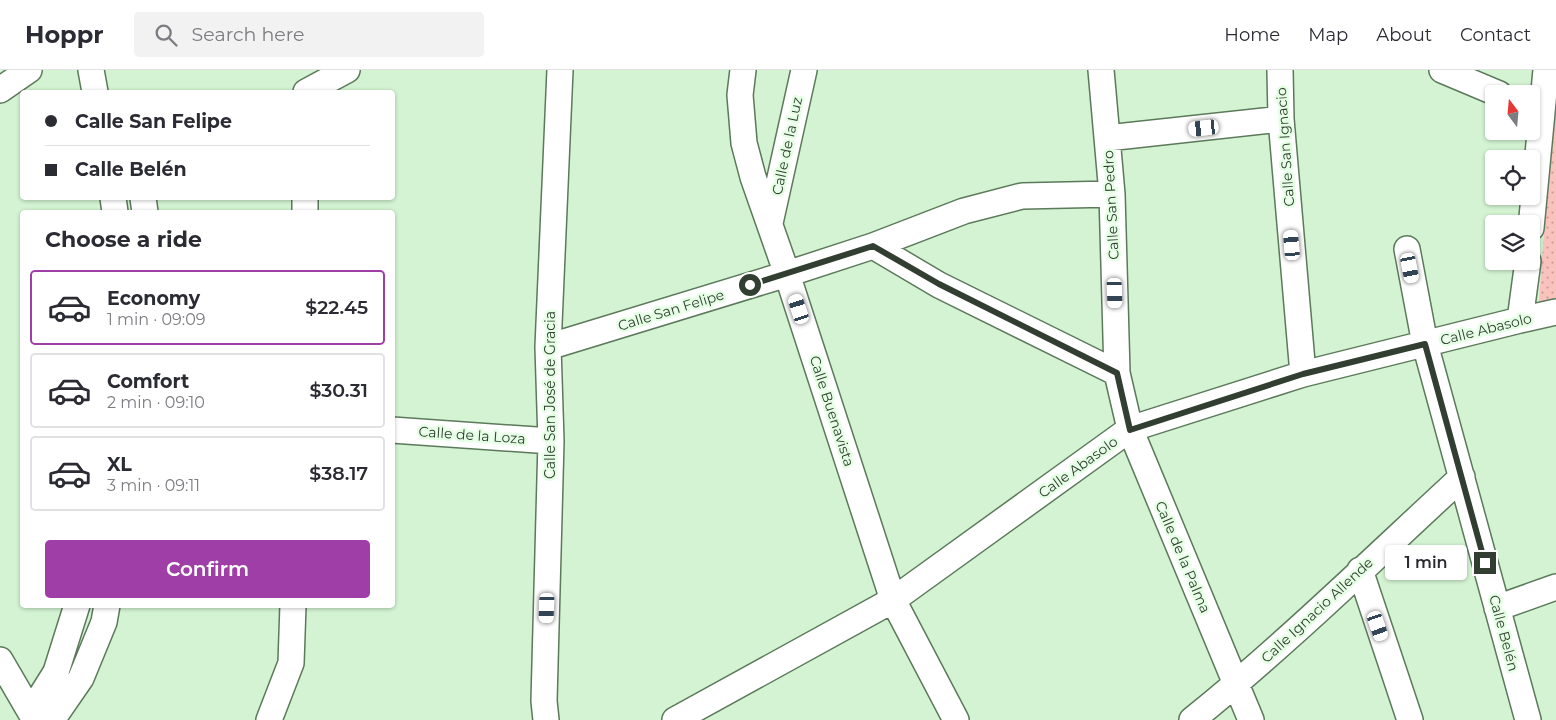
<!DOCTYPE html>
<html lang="en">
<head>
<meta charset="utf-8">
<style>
  :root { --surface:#fff; --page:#f2f2f3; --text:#2b2b33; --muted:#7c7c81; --line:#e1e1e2; --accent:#9e3ea6 }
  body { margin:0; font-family:Montserrat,sans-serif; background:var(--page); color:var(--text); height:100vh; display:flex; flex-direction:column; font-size:19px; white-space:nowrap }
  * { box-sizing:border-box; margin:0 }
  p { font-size:16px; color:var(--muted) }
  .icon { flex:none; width:28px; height:28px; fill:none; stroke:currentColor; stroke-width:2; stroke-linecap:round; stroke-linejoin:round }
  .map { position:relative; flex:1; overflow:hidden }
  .panel { position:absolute; left:20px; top:140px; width:375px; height:398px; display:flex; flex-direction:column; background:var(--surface); border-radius:5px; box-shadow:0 1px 4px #0004 }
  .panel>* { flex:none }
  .banner { position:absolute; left:20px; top:20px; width:375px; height:110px; border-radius:5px; box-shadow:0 1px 4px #0004; display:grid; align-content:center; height:110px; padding:0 25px; background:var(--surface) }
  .needle { width:32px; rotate:344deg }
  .controls { position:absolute; left:1485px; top:15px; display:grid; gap:10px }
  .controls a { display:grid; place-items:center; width:55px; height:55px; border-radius:5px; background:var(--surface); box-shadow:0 1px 4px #0004; font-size:25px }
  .end { position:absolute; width:22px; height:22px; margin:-11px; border:6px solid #313e31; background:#fff; box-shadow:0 0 0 2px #fff }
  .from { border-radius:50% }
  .bubble { position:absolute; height:35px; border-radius:5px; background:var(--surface); box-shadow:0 1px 4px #0004; font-size:16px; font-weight:600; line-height:35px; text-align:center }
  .car { position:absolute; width:15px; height:30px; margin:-15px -8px; border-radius:6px; box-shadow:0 0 4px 1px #0007; background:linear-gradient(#fff 24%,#345 0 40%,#fff 0 76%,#345 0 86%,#fff 0) }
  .banner b { display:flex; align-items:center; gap:18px; height:48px; font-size:19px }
  .banner b+b { border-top:1px solid var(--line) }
  .banner i { width:12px; height:12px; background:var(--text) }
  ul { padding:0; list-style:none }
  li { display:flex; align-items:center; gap:15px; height:75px; margin:0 10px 8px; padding:0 15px; border:2px solid var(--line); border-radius:5px }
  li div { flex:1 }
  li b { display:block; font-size:19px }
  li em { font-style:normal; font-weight:600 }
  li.current { border-color:var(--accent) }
  li>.icon { width:45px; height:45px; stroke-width:1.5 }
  h2 { padding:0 25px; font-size:22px; line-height:60px }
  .primary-button { display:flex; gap:10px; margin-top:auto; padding:10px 25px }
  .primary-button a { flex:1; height:58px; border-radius:5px; background:var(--accent); color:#fff; font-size:20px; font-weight:600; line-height:58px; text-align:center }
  header { display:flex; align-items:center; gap:30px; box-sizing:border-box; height:70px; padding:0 25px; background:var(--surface); border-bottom:1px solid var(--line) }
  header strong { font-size:24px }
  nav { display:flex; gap:28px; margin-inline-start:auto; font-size:18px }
  .search { width:350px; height:45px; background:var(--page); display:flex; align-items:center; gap:12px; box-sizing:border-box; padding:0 18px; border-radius:5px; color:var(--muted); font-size:19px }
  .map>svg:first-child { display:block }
  .park { fill:url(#park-dots) }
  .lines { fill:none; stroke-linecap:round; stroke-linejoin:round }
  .minor-casing { stroke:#5c795b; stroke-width:28 }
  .minor { stroke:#fff; stroke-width:25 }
  .route { stroke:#313e31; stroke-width:6 }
  .labels { text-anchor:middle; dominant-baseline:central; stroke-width:5; stroke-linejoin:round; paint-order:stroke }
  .street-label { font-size:14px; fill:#313e31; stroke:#e5ffe4 }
</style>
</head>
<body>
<header>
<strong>Hoppr</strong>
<div class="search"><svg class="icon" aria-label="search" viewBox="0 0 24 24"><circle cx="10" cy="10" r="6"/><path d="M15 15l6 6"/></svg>Search here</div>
<nav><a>Home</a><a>Map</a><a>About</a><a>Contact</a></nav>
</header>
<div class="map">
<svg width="1556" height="650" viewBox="0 0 1556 650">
  <defs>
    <pattern id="park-dots" width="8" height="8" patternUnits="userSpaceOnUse" patternTransform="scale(1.25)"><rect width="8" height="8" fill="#f9c2bd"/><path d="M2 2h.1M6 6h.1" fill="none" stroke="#ca9f9a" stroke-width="1.8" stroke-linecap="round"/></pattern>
  </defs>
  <rect width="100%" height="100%" fill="#d3f3d2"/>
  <path class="park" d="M1556 2V240L1538 244Z"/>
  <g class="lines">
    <g class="minor-casing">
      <path id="minor" d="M91 0 95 22
        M743 0 740 25 744 73 753 107 787 204 893 530 956 650
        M1101 0 1112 124 1117 303 1130 359 1251 650
        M1280 0 1281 49 1303 304
        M1442 0 1499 24
        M0 20 29 0
        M306 22 347 0
        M1107 68 1281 49
        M113 128 115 142
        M143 128 145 142
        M305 128V142
        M770 153 804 0
        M1531 158 1546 0
        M873 176 939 215 1117 303
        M1407 179 1425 274 1528 650
        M1520 250 1528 191
        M548 277 787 204 873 176 964 141 1022 126 1112 124
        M392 360 551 371
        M1360 500 1410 650
        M1497 538 1556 517
        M0 590 35 650
        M31 642 56 602 77 535
        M52 650 81 608 104 552 107 535
        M269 650 291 593 293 535
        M546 650 544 631 551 371 548 277 560 0
        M675 650 893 530 1130 359 1303 304 1520 250 1556 242
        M1192 650C1286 574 1373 489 1462 407"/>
    </g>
    <use href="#minor" class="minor"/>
  </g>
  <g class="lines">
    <path class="route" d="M750 215 873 176 939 214 1117 303 1130 360 1303 304 1425 274 1485 493"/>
  </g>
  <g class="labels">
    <g class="street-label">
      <text transform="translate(787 76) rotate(-78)">Calle de la Luz</text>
      <text transform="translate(1285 77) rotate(-94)">Calle San Ignacio</text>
      <text transform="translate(1111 135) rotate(-93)">Calle San Pedro</text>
      <text transform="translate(671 240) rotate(-17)">Calle San Felipe</text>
      <text transform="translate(1486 259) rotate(-14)">Calle Abasolo</text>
      <text transform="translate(550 325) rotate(-90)">Calle San José de Gracia</text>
      <text transform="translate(832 341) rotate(72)">Calle Buenavista</text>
      <text transform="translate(472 365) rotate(4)">Calle de la Loza</text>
      <text transform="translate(1078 397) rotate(-36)">Calle Abasolo</text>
      <text transform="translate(1183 487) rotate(67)">Calle de la Palma</text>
      <text transform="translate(1317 540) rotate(-43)">Calle Ignacio Allende</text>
      <text transform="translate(1504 563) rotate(75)">Calle Belén</text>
    </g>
  </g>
</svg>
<div class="controls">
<a><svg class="needle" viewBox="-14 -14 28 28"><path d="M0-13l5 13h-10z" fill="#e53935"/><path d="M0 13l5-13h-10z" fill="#7c7c81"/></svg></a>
<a><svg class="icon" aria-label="locate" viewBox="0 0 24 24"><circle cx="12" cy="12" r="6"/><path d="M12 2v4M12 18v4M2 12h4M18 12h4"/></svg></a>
<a><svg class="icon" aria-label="layers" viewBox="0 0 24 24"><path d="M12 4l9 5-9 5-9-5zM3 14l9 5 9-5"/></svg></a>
</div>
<i class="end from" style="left:750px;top:215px"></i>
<i class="end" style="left:1485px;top:493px"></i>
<div class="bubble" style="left:1385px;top:475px;width:82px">1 min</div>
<i class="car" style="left:1204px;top:58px;rotate:264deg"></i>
<i class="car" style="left:1292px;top:175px;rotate:355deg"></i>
<i class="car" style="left:1410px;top:198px;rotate:169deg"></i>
<i class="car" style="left:1115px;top:223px;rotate:178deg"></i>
<i class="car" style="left:799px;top:239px;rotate:342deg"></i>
<i class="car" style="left:547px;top:538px;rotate:182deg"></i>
<i class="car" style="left:1378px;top:556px;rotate:161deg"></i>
<div class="banner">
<b><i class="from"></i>Calle San Felipe</b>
<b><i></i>Calle Belén</b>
</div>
<section class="panel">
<h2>Choose a ride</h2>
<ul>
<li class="current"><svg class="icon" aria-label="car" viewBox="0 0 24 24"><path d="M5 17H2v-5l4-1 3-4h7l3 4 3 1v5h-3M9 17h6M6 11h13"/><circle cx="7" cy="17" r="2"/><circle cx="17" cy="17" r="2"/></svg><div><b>Economy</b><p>1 min · 09:09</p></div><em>$22.45</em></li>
<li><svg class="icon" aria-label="car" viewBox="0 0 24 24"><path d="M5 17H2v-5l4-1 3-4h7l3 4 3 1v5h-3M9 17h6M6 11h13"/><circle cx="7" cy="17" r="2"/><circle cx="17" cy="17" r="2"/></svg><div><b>Comfort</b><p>2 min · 09:10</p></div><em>$30.31</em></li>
<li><svg class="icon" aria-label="car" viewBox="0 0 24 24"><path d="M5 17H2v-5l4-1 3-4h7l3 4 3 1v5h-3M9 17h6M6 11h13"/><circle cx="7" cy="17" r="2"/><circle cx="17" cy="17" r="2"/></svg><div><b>XL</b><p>3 min · 09:11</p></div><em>$38.17</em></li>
</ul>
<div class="primary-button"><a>Confirm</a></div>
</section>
</div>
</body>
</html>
